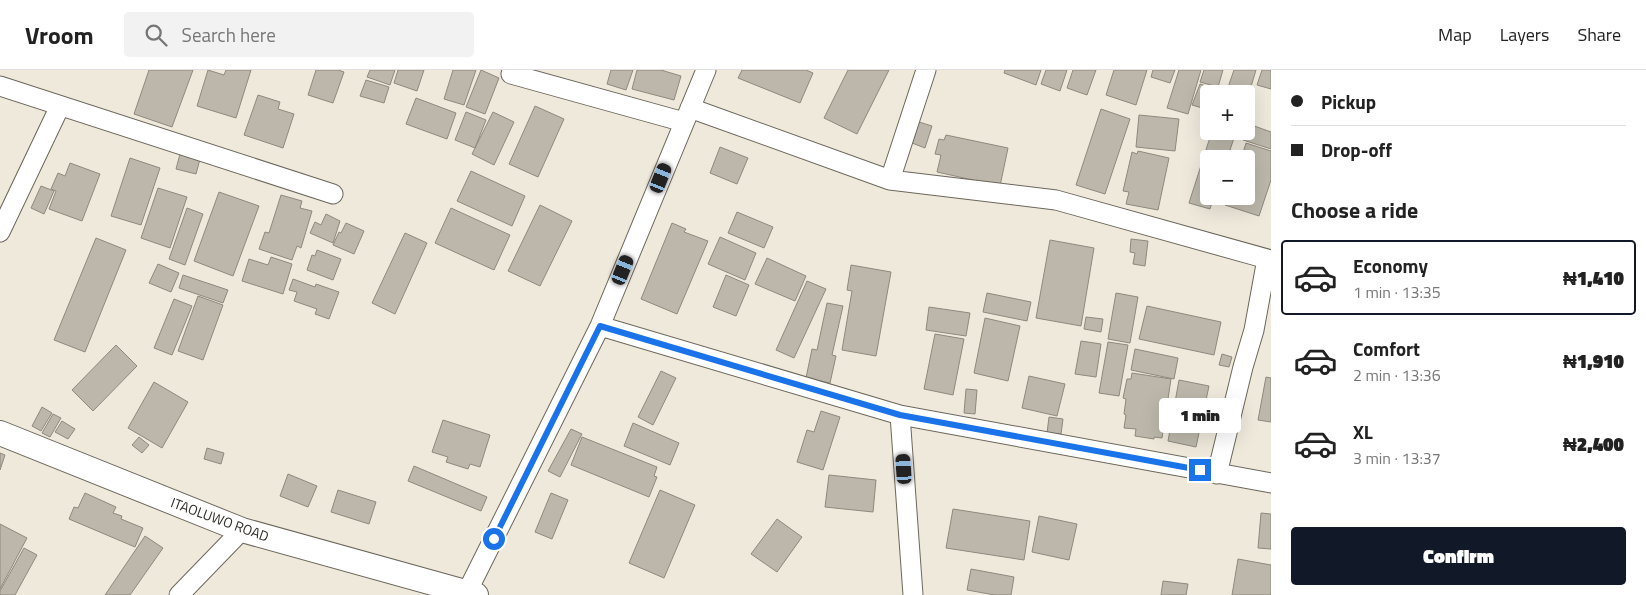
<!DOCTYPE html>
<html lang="en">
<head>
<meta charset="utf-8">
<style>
  :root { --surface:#fff; --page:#f2f2f2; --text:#222; --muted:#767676; --line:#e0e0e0; --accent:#111827 }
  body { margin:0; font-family:"Titillium Web",sans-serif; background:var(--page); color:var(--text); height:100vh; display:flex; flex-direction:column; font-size:19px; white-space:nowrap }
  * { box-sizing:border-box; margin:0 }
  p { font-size:16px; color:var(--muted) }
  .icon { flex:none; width:28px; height:28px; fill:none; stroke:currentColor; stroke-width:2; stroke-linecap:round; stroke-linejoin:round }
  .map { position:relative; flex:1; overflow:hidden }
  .side { display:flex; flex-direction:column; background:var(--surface); width:375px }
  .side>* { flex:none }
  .banner { display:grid; align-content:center; height:110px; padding:0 20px; background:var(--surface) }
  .controls { position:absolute; left:1200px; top:15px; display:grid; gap:10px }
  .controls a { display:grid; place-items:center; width:55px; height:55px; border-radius:5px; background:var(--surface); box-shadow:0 5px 20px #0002; font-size:25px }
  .end { position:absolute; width:22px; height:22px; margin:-11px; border:6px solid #1a73e8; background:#fff; box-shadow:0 0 0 2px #fff }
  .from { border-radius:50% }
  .bubble { position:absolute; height:35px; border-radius:5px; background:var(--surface); box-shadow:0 5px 20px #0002; font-size:16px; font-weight:800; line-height:35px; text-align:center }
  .car { position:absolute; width:15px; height:30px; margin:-15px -8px; border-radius:6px; box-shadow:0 0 4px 1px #0007; background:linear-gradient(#222 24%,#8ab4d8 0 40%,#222 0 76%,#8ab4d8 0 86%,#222 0) }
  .banner b { display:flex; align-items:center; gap:18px; height:48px; font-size:19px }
  .banner b+b { border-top:1px solid var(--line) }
  .banner i { width:12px; height:12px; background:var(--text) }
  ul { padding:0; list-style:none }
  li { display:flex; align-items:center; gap:15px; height:75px; margin:0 10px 8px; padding:0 10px; border:2px solid transparent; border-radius:5px }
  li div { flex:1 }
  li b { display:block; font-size:19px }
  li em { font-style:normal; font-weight:800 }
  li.active { border-color:var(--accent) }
  li>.icon { width:45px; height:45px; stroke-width:1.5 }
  h2 { padding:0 20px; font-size:22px; line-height:60px }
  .primary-button { display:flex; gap:10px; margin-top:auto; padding:10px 20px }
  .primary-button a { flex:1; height:58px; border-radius:5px; background:var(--accent); color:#fff; font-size:20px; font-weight:800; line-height:58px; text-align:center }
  header { display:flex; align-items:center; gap:30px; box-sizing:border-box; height:70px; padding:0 25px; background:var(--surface); border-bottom:1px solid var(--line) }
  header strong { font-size:24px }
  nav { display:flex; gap:28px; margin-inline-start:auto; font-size:18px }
  .search { width:350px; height:45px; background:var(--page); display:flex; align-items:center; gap:12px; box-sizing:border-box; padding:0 18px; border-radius:5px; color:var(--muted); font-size:19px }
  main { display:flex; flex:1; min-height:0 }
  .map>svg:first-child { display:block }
  .building { fill:#bcb7aa; stroke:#8e897d }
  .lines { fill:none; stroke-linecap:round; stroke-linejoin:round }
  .minor-casing { stroke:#6c675b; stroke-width:21 }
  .tertiary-casing { stroke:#6c675b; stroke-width:26 }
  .minor { stroke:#fff; stroke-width:19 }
  .tertiary { stroke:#fff; stroke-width:24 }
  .route { stroke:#1a73e8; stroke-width:6 }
  .labels { text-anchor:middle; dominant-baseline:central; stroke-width:5; stroke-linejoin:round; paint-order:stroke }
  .street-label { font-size:14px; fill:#2f2d28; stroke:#fff }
</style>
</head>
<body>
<header>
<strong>Vroom</strong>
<div class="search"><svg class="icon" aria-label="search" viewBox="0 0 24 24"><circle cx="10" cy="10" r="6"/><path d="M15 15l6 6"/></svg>Search here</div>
<nav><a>Map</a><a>Layers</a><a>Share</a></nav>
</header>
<main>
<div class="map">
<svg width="1271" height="525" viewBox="0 0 1271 525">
  <rect width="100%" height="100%" fill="#eee9db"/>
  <path class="building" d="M149 0H193L172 57 134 44Z
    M208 0 224 5 226 0H251L236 48 197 36Z
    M316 0H338L344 2 333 33 308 25Z
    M370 0H395L390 15 367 7Z
    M398 0H424L417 21 394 13Z
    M453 0H476L464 35 444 29Z
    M481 0 499 8 485 44 466 37Z
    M611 0H633L626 20 607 14Z
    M637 0H661L681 6 674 30 632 19Z
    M742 0H806L813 3 800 33 738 8Z
    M848 0H889L857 64 824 48Z
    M1005 0H1041L1036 15 1004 3Z
    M1046 0H1067L1060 21 1041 14Z
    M1073 0H1096L1087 25 1067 18Z
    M1114 0H1147L1136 35 1106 25Z
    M1153 0H1175L1170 13 1151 7Z
    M1179 0H1201L1188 44 1167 38Z
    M1204 0H1223L1218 17 1200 12Z
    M1234 0H1256L1247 30 1246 24 1226 23Z
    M1262 0H1271V19L1257 15Z
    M366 10 389 17 384 33 360 26Z
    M1200 14 1218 20 1216 24H1209V40L1192 35Z
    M258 25 280 32 278 39 294 44 283 78 244 65Z
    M416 28 456 43 447 69 406 54Z
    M535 36 564 49 538 107 509 94Z
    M1101 39 1130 49 1105 124 1076 115Z
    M466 42 486 50 475 78 455 70Z
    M493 42 514 52 494 95 472 84Z
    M1139 45 1179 49 1175 81 1136 77Z
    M919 52 932 56 925 78 912 73Z
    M1246 53 1271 62V79L1243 70 1245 64 1238 62 1246 61Z
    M1212 61H1223L1235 65 1227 89H1209V126H1214L1210 139 1189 133Z
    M946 65 1008 78 1000 116 937 102 941 85 935 84 939 69 944 70Z
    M1246 73 1271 81V110L1259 146 1225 135 1228 126H1246V89H1241Z
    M720 77 748 88 737 114 710 103Z
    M1138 81 1169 88 1158 140 1126 134 1129 122 1123 121 1132 82 1137 84Z
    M180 84 200 89 196 104 176 99Z
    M130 88 160 98 141 155 111 146Z
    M70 93 100 104 82 151 49 139 56 121 51 119 58 103 65 106Z
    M471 101 525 126 512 156 457 131Z
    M41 116 54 121 44 144 31 138Z
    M158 118 187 127 170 178 141 168Z
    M219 122 259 136 233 206 194 191Z
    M281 125 302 131 300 138 312 141 301 178 297 176 292 190 259 179 265 162 269 163Z
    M540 135 572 151 540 216 508 201Z
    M187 138 203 144 185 195 169 189Z
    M451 138 510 165 494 200 435 173Z
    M737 142 773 157 764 178 728 163Z
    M326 144 340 151 333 173 310 163 315 152 321 155Z
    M346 153 364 161 354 184 333 175 339 162 341 163Z
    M672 153 686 159 684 162 708 171 677 244 641 229Z
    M405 163 427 173 395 244 372 233Z
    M720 167 756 183 745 210 708 194Z
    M96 168 126 180 85 282 54 270Z
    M1131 169 1148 171 1145 196 1133 194 1135 183 1130 182Z
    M1050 170 1094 178 1081 256 1036 248Z
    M317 180 341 189 333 210 307 200 312 185 315 186Z
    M271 187 292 194 283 224 242 211 249 189 268 195Z
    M767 188 806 206 795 231 755 214Z
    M158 194 179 203 171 222 149 213Z
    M851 195 891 202 876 286 842 280 852 221 847 220Z
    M183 205 228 220 223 233 179 218Z
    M726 205 749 215 736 246 713 237Z
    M293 209 315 217 316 214 339 222 329 249 315 244 317 239 294 231 297 222 289 220Z
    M807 211 826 219 794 288 776 280Z
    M987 223 1031 232 1027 251 983 242Z
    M1116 223 1138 227 1130 273 1108 269Z
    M198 226 223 235 203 290 178 281Z
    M174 229 192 236 172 285 154 278Z
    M827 233 843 236 832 285 836 286 830 313 806 308 812 279 817 280Z
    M1147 236 1221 252 1214 285 1139 269Z
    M929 237 970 243 966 266 926 260Z
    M1086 247 1103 249 1101 262 1084 259Z
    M985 248 1020 256 1008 311 974 303Z
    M935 264 964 269 953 325 924 319Z
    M1081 271 1101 274 1096 307 1075 304Z
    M1108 272 1128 275 1119 326 1099 323Z
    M116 275 137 296 93 341 72 320Z
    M1135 279 1178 288 1174 309 1131 300Z
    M1222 284 1232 287 1229 297 1219 295Z
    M661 301 676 308 653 355 638 347Z
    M1132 303 1171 309 1162 368 1154 367V369L1135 366 1136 359 1124 358 1126 345 1124 344 1126 329 1123 328 1127 309H1131Z
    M1029 306 1065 314 1057 346 1022 338Z
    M1266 307 1271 308V352L1258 350Z
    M1179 310 1209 316 1196 377 1168 371Z
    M154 312 188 332 162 378 128 358Z
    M966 319 977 320 975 344 964 343Z
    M42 337 52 343 41 361 32 356Z
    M821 341 840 347 823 400 797 392 807 360 814 362Z
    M53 344 61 348 50 367 42 363Z
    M1049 347 1063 349 1061 364 1047 363Z
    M443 350 490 365 480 397 470 394 468 399 446 392 448 387 432 382Z
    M62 351 75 359 68 369 55 362Z
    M633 353 679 373 670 395 624 376Z
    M571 359 582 364 560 407 548 401Z
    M139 367 149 375 142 383 132 375Z
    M582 367 657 397 654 406 657 407 649 427 571 395Z
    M207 378 224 383 221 394 204 389Z
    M0 383 5 385 0 400Z
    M414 396 487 427 481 441 408 411Z
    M288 404 317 416 308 437 280 426Z
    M829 405 876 410 873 442 825 437Z
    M338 420 376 432 369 454 331 442Z
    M660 420 695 435 664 508 629 493Z
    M85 423 116 437 113 443 122 446 121 449 143 458 135 477 69 449 74 437 78 438Z
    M551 423 568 430 552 469 535 462Z
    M953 439 1030 451 1024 490 946 478Z
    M1261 443 1271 444V479L1258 478Z
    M1039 446 1077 454 1069 490 1032 482Z
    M777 449 802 467 777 502 751 484Z
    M0 454 27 468 0 519Z
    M145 466 163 478 130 525H105Z
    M24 478 37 485 15 525H0V521Z
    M1238 489 1271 495V525H1232Z
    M971 499 1014 507 1011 525H995L967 520Z
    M1163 511 1188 514 1186 525H1161Z"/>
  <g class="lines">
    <g class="minor-casing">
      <path id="minor" d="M511 4 684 52
        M0 16 333 124
        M690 38 890 110 1056 130 1271 190
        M890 110 926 0
        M0 162 60 36
        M600 256 900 345
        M1217 404 1243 297 1254 260 1267 189
        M467 522 600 256 706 0
        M179 525 242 460
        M913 525 900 345 1271 413"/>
    </g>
    <g class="tertiary-casing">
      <path id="tertiary" d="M0 363 242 460 476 525"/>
    </g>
    <use href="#minor" class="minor"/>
    <use href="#tertiary" class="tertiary"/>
  </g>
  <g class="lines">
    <path class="route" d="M494 469 600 256 900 345 1200 400"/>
  </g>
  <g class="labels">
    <g class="street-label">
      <text transform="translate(220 449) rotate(20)">ITAOLUWO ROAD</text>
    </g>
  </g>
</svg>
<div class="controls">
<a>+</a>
<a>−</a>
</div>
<i class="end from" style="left:494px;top:469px"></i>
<i class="end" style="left:1200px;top:400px"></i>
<div class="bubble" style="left:1159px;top:328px;width:82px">1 min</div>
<i class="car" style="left:661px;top:108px;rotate:22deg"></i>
<i class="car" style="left:623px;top:200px;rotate:22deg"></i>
<i class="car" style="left:904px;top:399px;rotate:356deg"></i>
</div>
<section class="side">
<div class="banner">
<b><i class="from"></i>Pickup</b>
<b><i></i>Drop-off</b>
</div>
<h2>Choose a ride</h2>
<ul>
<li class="active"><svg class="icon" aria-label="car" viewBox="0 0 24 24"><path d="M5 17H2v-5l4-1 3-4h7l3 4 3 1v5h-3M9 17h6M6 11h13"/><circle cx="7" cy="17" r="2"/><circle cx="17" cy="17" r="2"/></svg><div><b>Economy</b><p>1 min · 13:35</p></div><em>₦1,410</em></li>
<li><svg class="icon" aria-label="car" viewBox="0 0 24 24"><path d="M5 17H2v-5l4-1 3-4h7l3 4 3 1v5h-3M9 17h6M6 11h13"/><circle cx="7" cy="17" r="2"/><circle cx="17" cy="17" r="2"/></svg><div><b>Comfort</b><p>2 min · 13:36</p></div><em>₦1,910</em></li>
<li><svg class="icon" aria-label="car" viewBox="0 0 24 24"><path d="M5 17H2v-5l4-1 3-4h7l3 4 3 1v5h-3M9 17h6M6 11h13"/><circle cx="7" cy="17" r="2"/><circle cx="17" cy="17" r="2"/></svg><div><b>XL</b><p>3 min · 13:37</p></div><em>₦2,400</em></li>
</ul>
<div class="primary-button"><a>Confirm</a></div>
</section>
</main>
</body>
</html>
